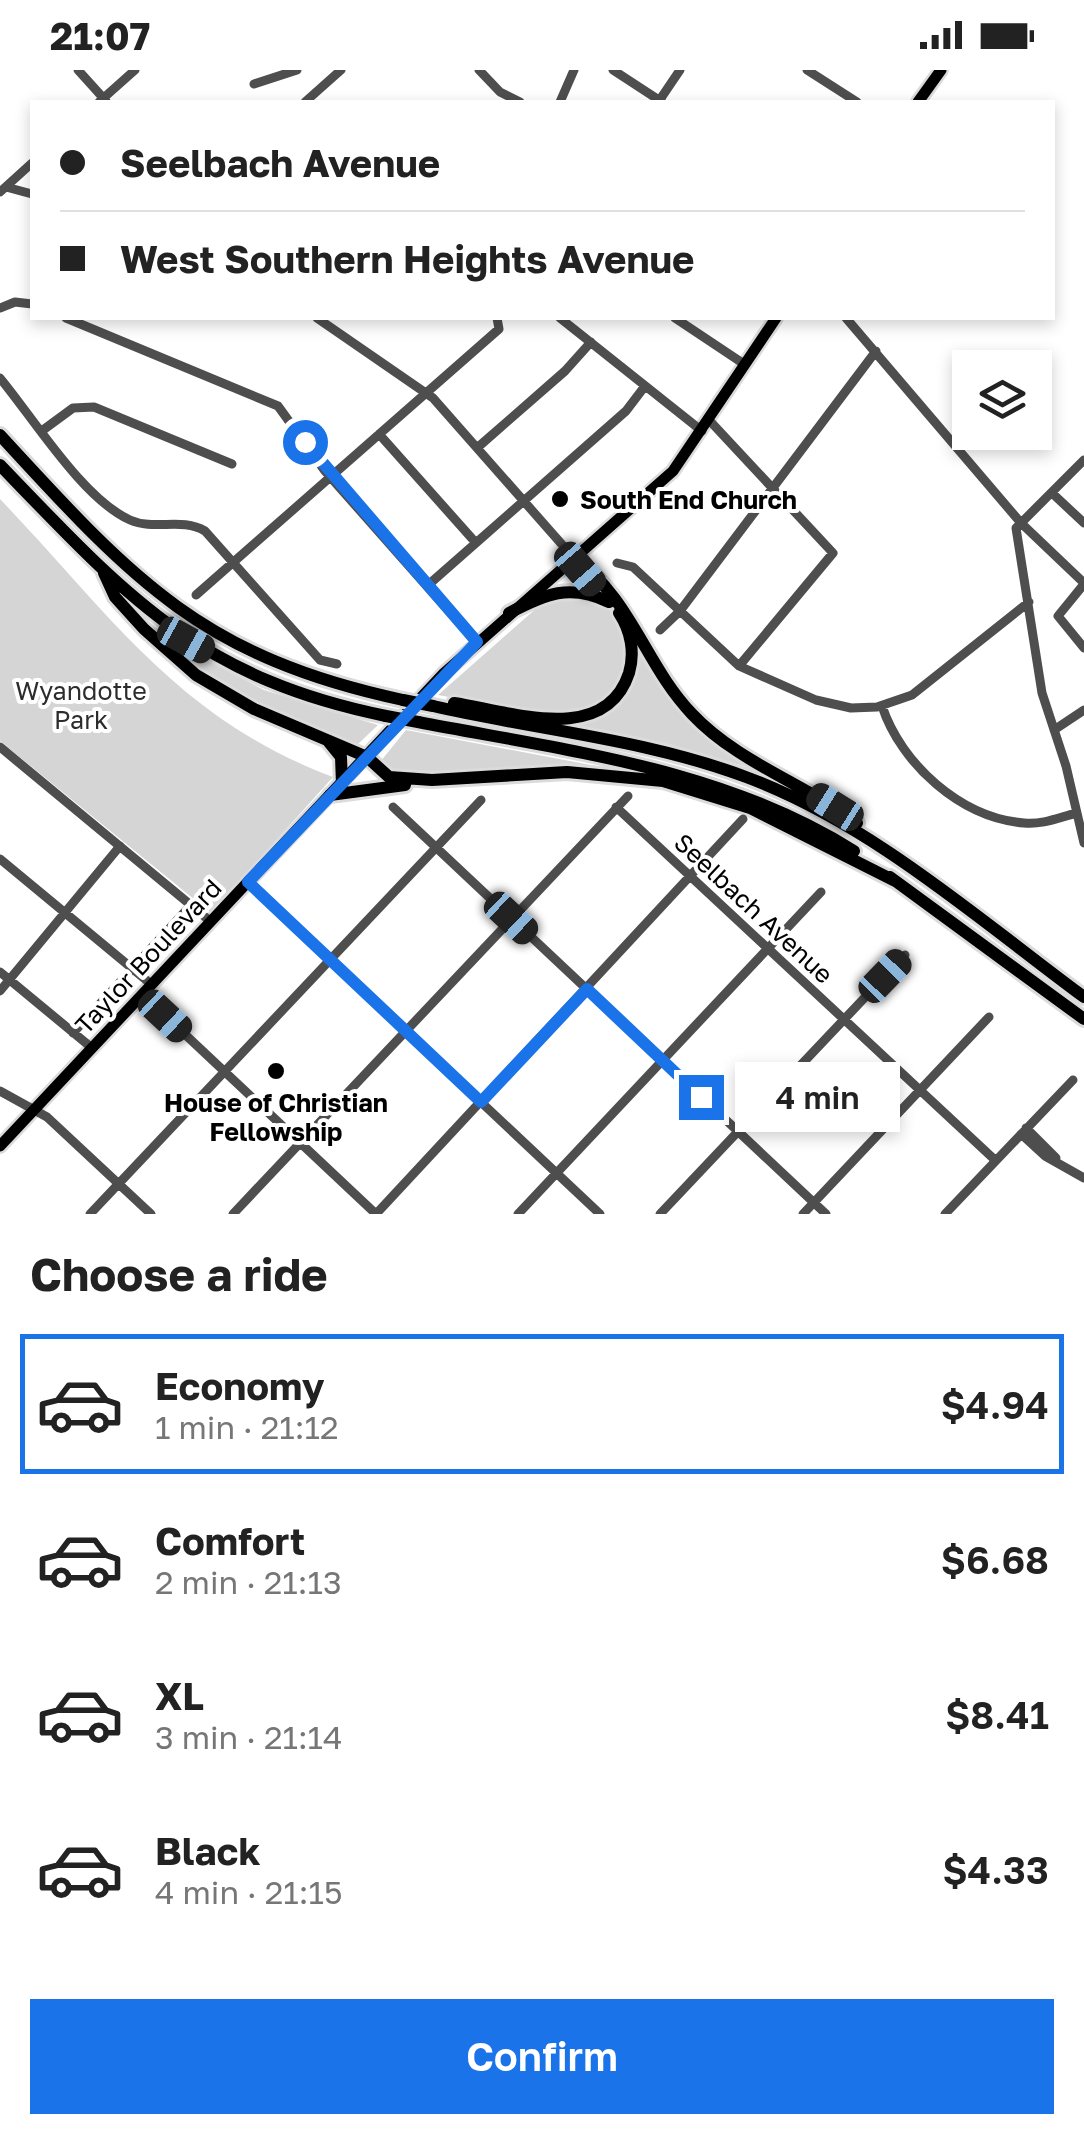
<!DOCTYPE html>
<html lang="en">
<head>
<meta charset="utf-8">
<style>
  :root { --surface:#fff; --page:#f2f2f2; --text:#222; --muted:#767676; --line:#e0e0e0; --accent:#1a73e8 }
  body { margin:0; font-family:"Golos Text",sans-serif; background:var(--page); color:var(--text); height:100vh; display:flex; flex-direction:column; font-size:38px; white-space:nowrap }
  * { box-sizing:border-box; margin:0 }
  p { font-size:32px; color:var(--muted) }
  .icon { flex:none; width:55px; height:55px; fill:none; stroke:currentColor; stroke-width:2; stroke-linecap:round; stroke-linejoin:round }
  .map { position:relative; height:1144px; overflow:hidden }
  .drawer { display:flex; flex-direction:column; background:var(--surface); flex:1 }
  .drawer>* { flex:none }
  .hud { position:absolute; left:30px; top:30px; width:1025px; height:220px; border-radius:0px; box-shadow:0 5px 15px #0003; display:grid; align-content:center; height:220px; padding:0 30px; background:var(--surface) }
  .tools { position:absolute; left:952px; top:280px; display:grid; gap:20px }
  .tools a { display:grid; place-items:center; width:100px; height:100px; border-radius:0px; background:var(--surface); box-shadow:0 5px 15px #0003; font-size:50px }
  .end { position:absolute; width:45px; height:45px; margin:-22px; border:12px solid #1a73e8; background:#fff; box-shadow:0 0 0 5px #fff }
  .from { border-radius:50% }
  .bubble { position:absolute; height:70px; border-radius:0px; background:var(--surface); box-shadow:0 5px 15px #0003; font-size:32px; font-weight:600; line-height:70px; text-align:center }
  .car { position:absolute; width:30px; height:60px; margin:-30px -15px; border-radius:12px; box-shadow:0 0 8px 2px #0007; background:linear-gradient(#222 24%,#8ab4d8 0 40%,#222 0 76%,#8ab4d8 0 86%,#222 0) }
  .hud b { display:flex; align-items:center; gap:35px; height:95px; font-size:38px }
  .hud b+b { border-top:2px solid var(--line) }
  .hud i { width:25px; height:25px; background:var(--text) }
  ul { padding:0; list-style:none }
  li { display:flex; align-items:center; gap:30px; height:140px; margin:0 20px 15px; padding:0 10px; border:5px solid transparent; border-radius:0px }
  li div { flex:1 }
  li b { display:block; font-size:38px }
  li em { font-style:normal; font-weight:600 }
  li.selected { border-color:var(--accent) }
  li>.icon { width:90px; height:90px; stroke-width:1.5 }
  h2 { padding:0 30px; font-size:45px; line-height:120px }
  .primary-button { display:flex; gap:20px; margin-top:auto; padding:20px 30px }
  .primary-button a { flex:1; height:115px; border-radius:0px; background:var(--accent); color:#fff; font-size:40px; font-weight:600; line-height:115px; text-align:center }
  .status { display:flex; justify-content:space-between; align-items:center; height:70px; padding:0 50px; background:var(--surface); direction:ltr }
  .status svg { height:28px; fill:currentColor }
  .map>svg:first-child { display:block }
  .green { fill:#d5d5d5 }
  .lines { fill:none; stroke-linecap:round; stroke-linejoin:round }
  .major-casing { stroke:#dbdbdb; stroke-width:16 }
  .highway-casing { stroke:#dbdbdb; stroke-width:18 }
  .minor { stroke:#4e4e4e; stroke-width:9 }
  .major { stroke:#000; stroke-width:11 }
  .highway { stroke:#000; stroke-width:12 }
  .highway-bridge-casing { stroke:#dbdbdb; stroke-width:18; stroke-linecap:butt }
  .highway-bridge { stroke:#000; stroke-width:12 }
  .route { stroke:#1a73e8; stroke-width:12 }
  .poi-dot { fill:#000; stroke:#fff; stroke-width:4 }
  .labels { text-anchor:middle; dominant-baseline:central; stroke-width:8; stroke-linejoin:round; paint-order:stroke }
  .poi-label { font-size:25px; font-weight:bold; fill:#000; stroke:#fff; text-anchor:start }
  .park-label { font-size:25px; fill:#2c2c2c; stroke:#fff }
  .street-label { font-size:25px; fill:#000; stroke:#fff }
</style>
</head>
<body>
<div class="status"><b>21:07</b><svg viewBox="0 0 49 12"><path d="M0 12V9h3v3zM5 12V6h3v6zM10 12V3h3v9zM15 12V0h3v12zM26 1h20v11H26zM47 4h2v5h-2z"/></svg></div>
<div class="map">
<svg width="1084" height="1144" viewBox="0 0 1084 1144">
  <rect width="100%" height="100%" fill="#fff"/>
  <path class="green" d="M0 429C110 544 178 649 333 707L211 843 0 671Z
    M572 525 611 541 627 578C615 679 506 636 438 625L539 536Z
    M171 571 264 620 378 655 355 677C289 649 225 622 169 577Z
    M639 576 663 613 767 703 672 675 574 655 603 644Z
    M406 660 612 699 392 703 380 692Z"/>
  <g class="lines">
    <g class="major-casing">
      <path id="major" d="M918 32 941 0
        M0 1076 444 603 673 401 776 248"/>
    </g>
    <g class="highway-casing">
      <path id="highway" d="M0 365C133 510 202 587 403 630
        M0 395C126 526 199 608 386 646
        M573 487C632 529 645 595 692 644 737 692 805 714 857 753
        M104 503 115 527 144 559 196 605 254 639 367 687 389 707 432 710 567 702 663 711 750 738 895 811
        M509 543C545 524 570 513 609 532
        M454 633C508 641 605 677 629 603 635 583 631 561 619 543
        M433 636C537 660 645 669 746 707 872 754 977 848 1084 927
        M418 652C568 681 722 698 854 781
        M328 671 341 687 342 714
        M330 725 405 715
        M890 807 1084 949"/>
    </g>
    <path class="minor" d="M78 0 106 31
      M479 0 500 22 520 32
      M613 0 662 32
      M807 0 857 32
      M254 14 297 0
      M659 31 680 0
      M99 32 135 0
      M305 32 341 0
      M560 32 574 0
      M6 117 32 124
      M0 122 32 93
      M0 238 15 232 32 234
      M66 248 278 336 325 401 477 573
      M317 248 433 328 573 487
      M560 248 702 361
      M675 248 744 294
      M846 248 1021 453 1084 513
      M0 308C34 349 83 429 130 450 155 461 181 447 205 461L320 590 337 594
      M709 350 833 483 739 596
      M43 360 73 338 94 337 232 394
      M379 364 476 473
      M477 378 565 301 591 272
      M1084 390 1016 458 1042 623 1066 696 1084 773
      M1052 423 1084 453
      M617 493 633 497 739 596 816 630 851 638 877 637 912 625 1029 532
      M1084 514 1058 546 1084 578
      M427 516 626 341 645 316
      M196 525 499 259 497 248
      M660 560 680 541 876 281
      M882 636C901 694 961 748 1024 753 1043 755 1060 747 1077 743
      M1054 660 1084 640
      M0 677 210 851
      M393 737 826 1144
      M616 737 995 1090
      M0 789 151 914
      M248 813 600 1144
      M0 902 92 978
      M0 921 120 776
      M142 924 376 1144
      M73 963 191 835
      M0 1021 47 1047 151 1144
      M1026 1058 1056 1088
      M1021 1064 1045 1086 1084 1108
      M90 1144 481 730
      M233 1144 628 726
      M376 1144 743 749
      M518 1144 821 822
      M660 1144 905 885
      M803 1144 989 947
      M945 1144 1073 1010"/>
    <use href="#major" class="major"/>
    <use href="#highway" class="highway"/>
    <g class="highway-bridge-casing">
      <path id="highway-bridge" d="M403 630 433 636
        M386 646 418 652"/>
    </g>
    <use href="#highway-bridge" class="highway-bridge"/>
  </g>
  <g class="lines">
    <path class="route" d="M305 372 477 572 248 812 481 1032 587 919 701 1027"/>
  </g>
  <g class="poi-dot">
    <circle cx="560" cy="429" r="10"/>
    <circle cx="276" cy="1001" r="10"/>
  </g>
  <g class="labels">
    <g class="poi-label">
      <text x="580" y="429">South End Church</text>
      <text x="276" y="1032" text-anchor="middle">House of Christian<tspan x="276" dy="29">Fellowship</tspan></text>
    </g>
    <g class="park-label">
      <text x="81" y="620">Wyandotte<tspan x="81" dy="29">Park</tspan></text>
    </g>
    <g class="street-label">
      <text transform="translate(754 838) rotate(43)">Seelbach Avenue</text>
      <text transform="translate(148 886) rotate(-47)">Taylor Boulevard</text>
    </g>
  </g>
</svg>
<div class="tools">
<a><svg class="icon" aria-label="layers" viewBox="0 0 24 24"><path d="M12 4l9 5-9 5-9-5zM3 14l9 5 9-5"/></svg></a>
</div>
<i class="end from" style="left:305px;top:372px"></i>
<i class="end" style="left:701px;top:1027px"></i>
<div class="bubble" style="left:735px;top:992px;width:165px">4 min</div>
<i class="car" style="left:580px;top:499px;rotate:139deg"></i>
<i class="car" style="left:186px;top:570px;rotate:119deg"></i>
<i class="car" style="left:835px;top:737px;rotate:302deg"></i>
<i class="car" style="left:511px;top:848px;rotate:133deg"></i>
<i class="car" style="left:885px;top:906px;rotate:44deg"></i>
<i class="car" style="left:165px;top:946px;rotate:133deg"></i>
<div class="hud">
<b><i class="from"></i>Seelbach Avenue</b>
<b><i></i>West Southern Heights Avenue</b>
</div>
</div>
<section class="drawer">
<h2>Choose a ride</h2>
<ul>
<li class="selected"><svg class="icon" aria-label="car" viewBox="0 0 24 24"><path d="M5 17H2v-5l4-1 3-4h7l3 4 3 1v5h-3M9 17h6M6 11h13"/><circle cx="7" cy="17" r="2"/><circle cx="17" cy="17" r="2"/></svg><div><b>Economy</b><p>1 min · 21:12</p></div><em>$4.94</em></li>
<li><svg class="icon" aria-label="car" viewBox="0 0 24 24"><path d="M5 17H2v-5l4-1 3-4h7l3 4 3 1v5h-3M9 17h6M6 11h13"/><circle cx="7" cy="17" r="2"/><circle cx="17" cy="17" r="2"/></svg><div><b>Comfort</b><p>2 min · 21:13</p></div><em>$6.68</em></li>
<li><svg class="icon" aria-label="car" viewBox="0 0 24 24"><path d="M5 17H2v-5l4-1 3-4h7l3 4 3 1v5h-3M9 17h6M6 11h13"/><circle cx="7" cy="17" r="2"/><circle cx="17" cy="17" r="2"/></svg><div><b>XL</b><p>3 min · 21:14</p></div><em>$8.41</em></li>
<li><svg class="icon" aria-label="car" viewBox="0 0 24 24"><path d="M5 17H2v-5l4-1 3-4h7l3 4 3 1v5h-3M9 17h6M6 11h13"/><circle cx="7" cy="17" r="2"/><circle cx="17" cy="17" r="2"/></svg><div><b>Black</b><p>4 min · 21:15</p></div><em>$4.33</em></li>
</ul>
<div class="primary-button"><a>Confirm</a></div>
</section>
</body>
</html>
